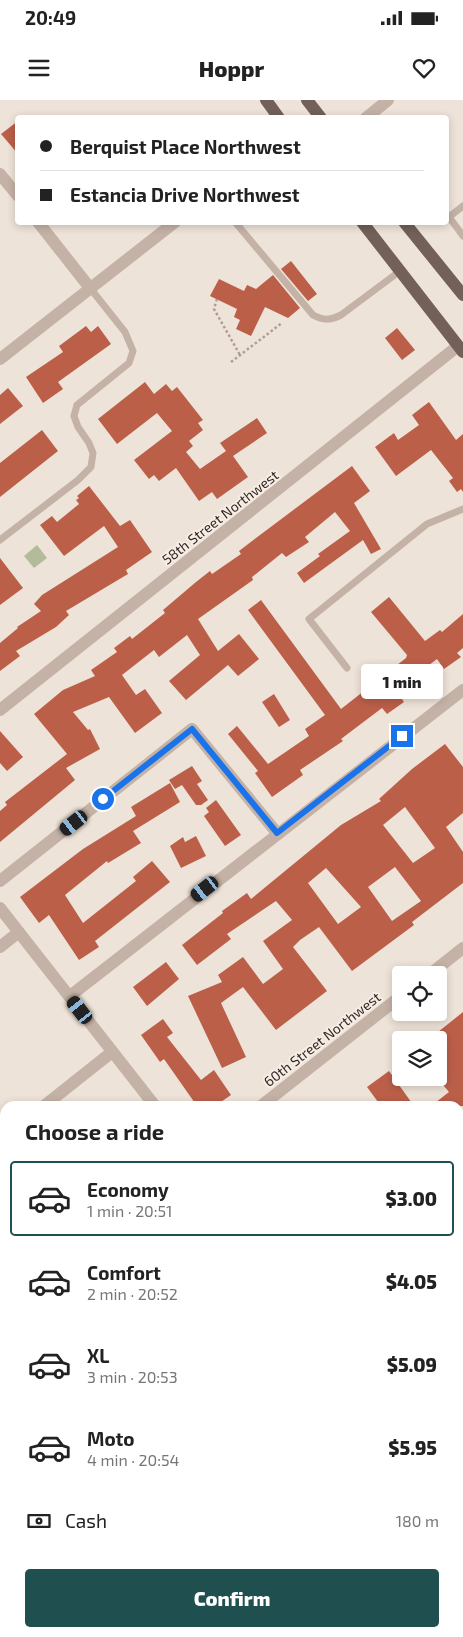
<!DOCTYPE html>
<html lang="en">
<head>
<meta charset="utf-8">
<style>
  :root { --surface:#fff; --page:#f6f6f6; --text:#222; --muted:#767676; --line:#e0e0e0; --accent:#1f4f4f }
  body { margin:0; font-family:"Exo 2",sans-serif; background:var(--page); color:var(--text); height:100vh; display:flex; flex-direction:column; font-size:19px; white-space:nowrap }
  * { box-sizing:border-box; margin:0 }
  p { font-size:16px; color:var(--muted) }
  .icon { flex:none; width:28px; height:28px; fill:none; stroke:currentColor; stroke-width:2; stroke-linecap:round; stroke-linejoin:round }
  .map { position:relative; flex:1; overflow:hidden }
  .side { position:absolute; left:0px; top:1001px; width:464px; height:536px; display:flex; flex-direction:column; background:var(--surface); border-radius:15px 15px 0 0; box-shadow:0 2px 8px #0003 }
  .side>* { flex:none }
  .top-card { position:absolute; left:15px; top:15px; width:434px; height:110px; border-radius:5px; box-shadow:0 2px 8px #0003; display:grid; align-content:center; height:110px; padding:0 25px; background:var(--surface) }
  .buttons { position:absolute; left:392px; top:866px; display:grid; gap:10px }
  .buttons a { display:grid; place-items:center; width:55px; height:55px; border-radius:5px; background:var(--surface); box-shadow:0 2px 8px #0003; font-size:25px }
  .end { position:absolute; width:22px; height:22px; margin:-11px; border:6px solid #1a73e8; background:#fff; box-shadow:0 0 0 2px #fff }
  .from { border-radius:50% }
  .bubble { position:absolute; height:35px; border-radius:5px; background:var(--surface); box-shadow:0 2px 8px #0003; font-size:16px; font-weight:800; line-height:35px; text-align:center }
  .car { position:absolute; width:15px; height:30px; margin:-15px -8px; border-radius:6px; box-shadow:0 0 4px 1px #0007; background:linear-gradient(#222 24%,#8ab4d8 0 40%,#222 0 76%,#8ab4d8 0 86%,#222 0) }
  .top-card b { display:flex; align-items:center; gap:18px; height:48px; font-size:19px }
  .top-card b+b { border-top:1px solid var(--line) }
  .top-card i { width:12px; height:12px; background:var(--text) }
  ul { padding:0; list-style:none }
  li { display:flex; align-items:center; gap:15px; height:75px; margin:0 10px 8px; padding:0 15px; border:2px solid transparent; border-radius:5px }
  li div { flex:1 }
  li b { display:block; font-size:19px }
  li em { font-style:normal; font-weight:800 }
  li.on { border-color:var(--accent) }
  li>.icon { width:45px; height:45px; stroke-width:1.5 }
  h2 { padding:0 25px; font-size:22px; line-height:60px }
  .pay { display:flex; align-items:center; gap:12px; height:55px; padding:0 25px; font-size:19px }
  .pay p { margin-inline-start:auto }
  .button { display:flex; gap:10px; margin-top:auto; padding:10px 25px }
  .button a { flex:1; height:58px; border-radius:5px; background:var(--accent); color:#fff; font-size:20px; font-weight:800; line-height:58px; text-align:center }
  .status { display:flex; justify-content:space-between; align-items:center; height:35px; padding:0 25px; background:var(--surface); direction:ltr }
  .status svg { height:14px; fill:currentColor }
  header { display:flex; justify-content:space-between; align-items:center; height:65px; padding:0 25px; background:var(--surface); font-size:22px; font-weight:800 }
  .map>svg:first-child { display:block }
  .green { fill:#b2bc9a }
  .building { fill:#bb5f49; fill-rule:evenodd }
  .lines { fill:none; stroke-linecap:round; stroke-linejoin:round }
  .path { stroke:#b19c90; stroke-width:2.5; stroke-dasharray:2.5 2.5; stroke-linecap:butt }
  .service { stroke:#c5b2a6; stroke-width:7 }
  .minor { stroke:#c5b2a6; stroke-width:12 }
  .primary { stroke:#736058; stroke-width:12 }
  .route { stroke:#1a73e8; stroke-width:6 }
  .labels { text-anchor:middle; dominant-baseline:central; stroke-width:4; stroke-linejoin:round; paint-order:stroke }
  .street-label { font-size:14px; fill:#322926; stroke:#f7ede4 }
</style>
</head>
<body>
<div class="status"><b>20:49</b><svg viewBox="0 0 49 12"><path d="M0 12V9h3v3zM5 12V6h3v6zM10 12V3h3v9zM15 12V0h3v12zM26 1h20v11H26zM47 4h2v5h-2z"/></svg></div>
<header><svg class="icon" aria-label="menu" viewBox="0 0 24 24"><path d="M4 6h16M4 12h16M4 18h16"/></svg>Hoppr<svg class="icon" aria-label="heart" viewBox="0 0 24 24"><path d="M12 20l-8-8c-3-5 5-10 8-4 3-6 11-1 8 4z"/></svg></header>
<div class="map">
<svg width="463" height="1537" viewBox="0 0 463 1537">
  <rect width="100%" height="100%" fill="#eee3d8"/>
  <path class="green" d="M37 445 47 458 34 468 24 456Z"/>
  <path class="building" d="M18 21V54L1 34Z
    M291 161 317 194 308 201 281 169Z
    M273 175 300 208 288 218 265 207 251 236 236 229 240 220 234 217 237 209 210 196 219 179 244 191 247 185 256 189Z
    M86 226 91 232 98 226 111 244 58 282 63 289 43 303 26 277 63 252 59 246Z
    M397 228 415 250 402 260 385 238Z
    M145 282 154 294 166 284 172 291 177 287 203 320 198 323 203 330 189 341 193 346 186 352 200 369 226 351 220 343 257 318 267 333 233 356 248 377 217 399 212 392 199 401 176 368 159 381 154 375 149 379 134 360 172 331 157 313 117 344 98 319Z
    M8 288 23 306 0 324V295Z
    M429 302 456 340 463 334V392L461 389 457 392 449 381 453 378 431 350 396 376 375 347 394 333 398 340 419 325 412 315Z
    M42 330 58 351 0 397V363Z
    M352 366 370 391 354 403 381 449 371 454 363 440 304 483 297 473 320 456 318 454 350 431 335 412 305 437 309 442 286 457 282 453 252 477 253 480 198 519 218 551 239 534 259 559 238 576 228 565 186 600 169 581 200 555 187 535 159 557 154 550 122 575 136 595 145 589 162 613 135 633 109 597 73 612 88 630 90 629 100 649 66 668 75 680 0 742V711L7 705 5 702 67 654 34 614 63 590 95 576 91 570 117 552 114 548 130 536 132 539 165 513 163 510 196 482 210 471 212 474 241 454 239 451 256 438Z
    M89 386 120 426 130 420 152 452 126 470 128 474 66 511 69 515 56 527 16 551 20 556 0 571V543L18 528 17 527 41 511 34 504 42 495 118 447 104 426 64 456 40 425 52 416 57 422 79 404 76 400 79 398 77 396Z
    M0 458 23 488 0 505Z
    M389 497 425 541 440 530 442 532 463 514V548L457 553 461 557 444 569 437 559 396 590 404 602 387 614 382 608 341 639 343 641 300 670 303 675 272 697 255 673 258 671 228 634 237 626 268 664 309 636 305 629 325 615 248 510 261 500 341 609 406 558 407 555 371 512Z
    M274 594 290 620 279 627 262 602Z
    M0 631 23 657 7 671 0 663Z
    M445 644 463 667V713L446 727 463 752V783L412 822 414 825 352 871 319 827 300 840 293 847 327 891 276 930 243 887 221 903 246 957 222 968 188 896 222 882 218 875 243 857 263 884 283 869 263 841 292 820 276 801 227 834 231 839 197 865 182 845 223 813 222 811 247 793 251 799 341 725 381 701 379 699 412 669ZM405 707 435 748 413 763 383 725ZM395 767 421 801 392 821 368 787ZM326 768 361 807 338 824 308 783Z
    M192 666 202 681 197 684 208 700 201 705H196L182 685 175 689 169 680Z
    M170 683 180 702 133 731 141 743 108 763 107 761 65 795 83 823 136 781 133 777 152 761 170 782 95 841 99 847 79 860 49 815 39 823 20 797 83 749 136 716 131 707Z
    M216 700 241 735 225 746 204 716 209 712 206 708Z
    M196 736 206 756 181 768 170 746 183 737 185 742Z
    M166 862 179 879 147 906 133 887Z
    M463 912V1006H431L449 992 439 980V940H428Z
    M163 919 173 933 167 937 201 980 214 970 231 995 215 1006H197L164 959 160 962 141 935Z
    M389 971 414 1006H381L367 987Z"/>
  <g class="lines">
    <path class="path" d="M217 199 214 209 240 255
      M231 262 282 223"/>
    <path class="service" d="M463 106 449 117 463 136
      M235 122 313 215C324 221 331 220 341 215L400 171
      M0 440 78 380 91 367 93 353 89 343 78 327 74 316 77 305 129 263 133 251 125 232 90 188
      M347 568 309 519 427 424 463 409"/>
    <path class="minor" d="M366 18 388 0
      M0 74 18 96
      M38 122 90 188
      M0 259 175 122
      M0 610 458 246
      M0 781 192 629 277 733
      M0 808 155 1006
      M0 847 19 832
      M429 875 463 848
      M70 896 463 590
      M44 1006 112 952
      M261 1006 401 896
      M0 1041 5 1037
      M459 1280 463 1277
      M0 1293 5 1289
      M459 1391 463 1396
      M0 1499 5 1495
      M223 1537 228 1532"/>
    <path class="primary" d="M266 0 279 18
      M307 0 321 18
      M362 122 463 252
      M404 122 463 195"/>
  </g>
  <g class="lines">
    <path class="route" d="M103 699 192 629 277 733 402 636"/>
  </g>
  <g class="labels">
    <g class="street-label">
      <text transform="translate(220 417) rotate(-38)">58th Street Northwest</text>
      <text transform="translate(322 939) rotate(-38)">60th Street Northwest</text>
    </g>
  </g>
</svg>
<div class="buttons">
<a><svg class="icon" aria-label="locate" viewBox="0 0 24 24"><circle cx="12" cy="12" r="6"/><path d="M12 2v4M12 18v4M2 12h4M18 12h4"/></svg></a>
<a><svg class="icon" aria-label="layers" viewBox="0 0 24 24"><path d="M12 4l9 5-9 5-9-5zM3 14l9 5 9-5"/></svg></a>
</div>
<i class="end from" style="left:103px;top:699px"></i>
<i class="end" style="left:402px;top:636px"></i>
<div class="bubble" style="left:361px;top:564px;width:82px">1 min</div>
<i class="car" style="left:74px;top:723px;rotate:232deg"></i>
<i class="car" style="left:205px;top:789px;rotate:232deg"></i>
<i class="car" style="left:80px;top:910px;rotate:322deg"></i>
<div class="top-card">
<b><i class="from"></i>Berquist Place Northwest</b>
<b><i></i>Estancia Drive Northwest</b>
</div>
<section class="side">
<h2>Choose a ride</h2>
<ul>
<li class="on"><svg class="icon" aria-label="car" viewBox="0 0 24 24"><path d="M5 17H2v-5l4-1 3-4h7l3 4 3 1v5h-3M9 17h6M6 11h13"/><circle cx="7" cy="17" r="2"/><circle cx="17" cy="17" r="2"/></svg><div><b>Economy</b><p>1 min · 20:51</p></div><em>$3.00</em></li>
<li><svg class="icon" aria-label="car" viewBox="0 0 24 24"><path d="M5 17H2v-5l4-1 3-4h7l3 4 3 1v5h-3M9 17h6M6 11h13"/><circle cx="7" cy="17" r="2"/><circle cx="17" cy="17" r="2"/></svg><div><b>Comfort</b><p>2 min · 20:52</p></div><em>$4.05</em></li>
<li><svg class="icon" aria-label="car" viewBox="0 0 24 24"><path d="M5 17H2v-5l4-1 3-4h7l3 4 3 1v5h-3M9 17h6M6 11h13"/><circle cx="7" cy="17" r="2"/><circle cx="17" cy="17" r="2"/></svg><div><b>XL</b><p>3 min · 20:53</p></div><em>$5.09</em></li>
<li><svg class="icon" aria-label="car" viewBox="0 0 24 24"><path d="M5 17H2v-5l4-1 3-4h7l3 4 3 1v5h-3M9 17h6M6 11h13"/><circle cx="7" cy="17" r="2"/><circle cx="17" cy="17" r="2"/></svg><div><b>Moto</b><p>4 min · 20:54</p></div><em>$5.95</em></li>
</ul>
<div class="pay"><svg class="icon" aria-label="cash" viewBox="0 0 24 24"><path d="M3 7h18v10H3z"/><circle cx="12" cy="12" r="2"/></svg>Cash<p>180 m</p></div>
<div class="button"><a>Confirm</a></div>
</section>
</div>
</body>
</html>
